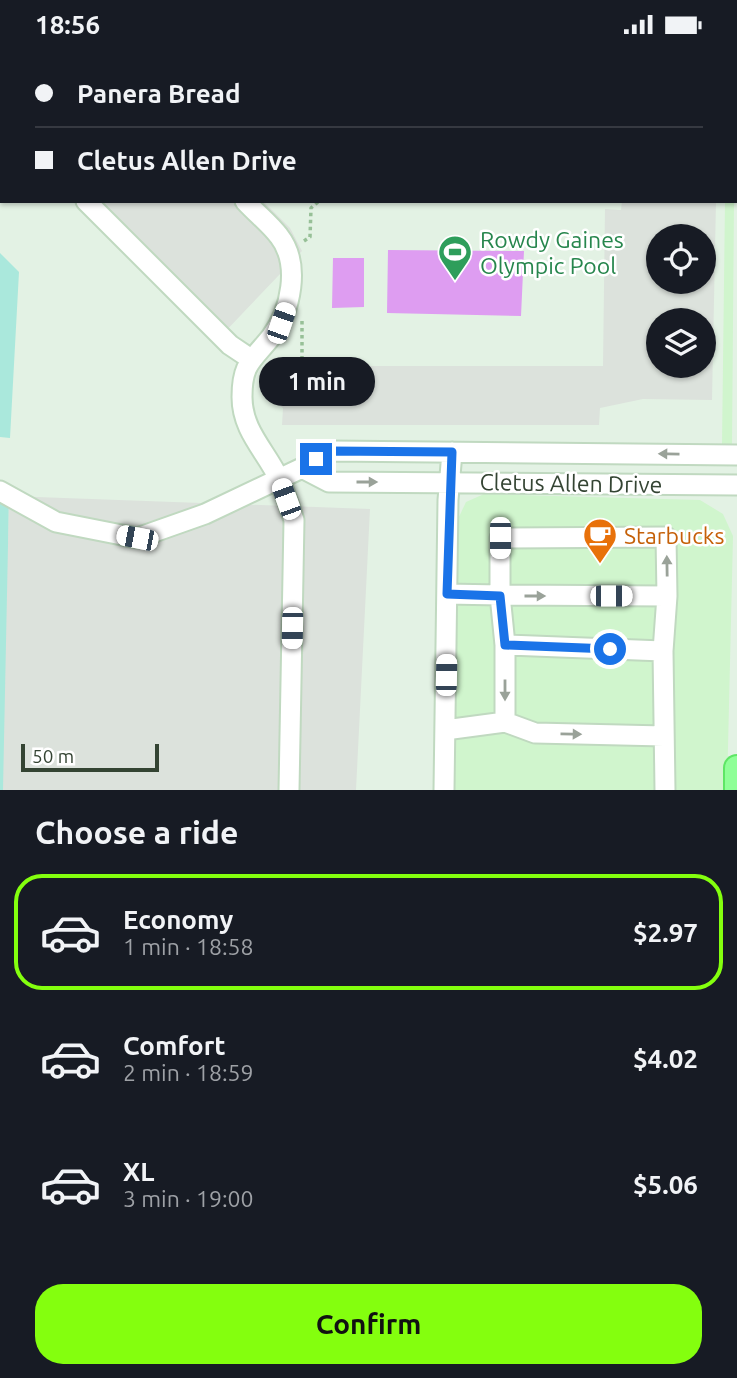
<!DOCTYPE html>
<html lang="en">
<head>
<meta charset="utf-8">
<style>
  :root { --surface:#171b24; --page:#20242c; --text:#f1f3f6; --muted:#9ea1a6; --line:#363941; --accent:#84ff0e }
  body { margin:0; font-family:Ubuntu,sans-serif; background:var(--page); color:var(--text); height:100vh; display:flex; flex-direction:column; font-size:26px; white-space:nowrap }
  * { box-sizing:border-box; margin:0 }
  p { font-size:23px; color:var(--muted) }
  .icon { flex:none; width:38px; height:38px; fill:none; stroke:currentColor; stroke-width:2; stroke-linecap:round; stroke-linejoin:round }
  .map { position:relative; height:741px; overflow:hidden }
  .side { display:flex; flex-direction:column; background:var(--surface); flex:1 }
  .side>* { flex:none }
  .guide { position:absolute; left:0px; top:0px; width:738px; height:154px; box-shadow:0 2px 5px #0004; display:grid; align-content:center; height:154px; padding:0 35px; background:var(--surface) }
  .tools { position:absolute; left:646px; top:175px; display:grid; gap:14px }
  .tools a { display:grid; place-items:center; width:70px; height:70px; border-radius:50%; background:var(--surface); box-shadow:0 2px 5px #0004; font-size:35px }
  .scale { position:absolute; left:21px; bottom:18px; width:138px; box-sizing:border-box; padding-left:7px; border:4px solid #344433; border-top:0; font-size:19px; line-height:24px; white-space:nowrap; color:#344433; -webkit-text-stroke:5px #fff; paint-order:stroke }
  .end { position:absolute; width:32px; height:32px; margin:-16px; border:9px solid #1a73e8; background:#fff; box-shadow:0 0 0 4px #fff }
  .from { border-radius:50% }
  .bubble { position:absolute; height:49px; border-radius:24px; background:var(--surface); box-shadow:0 2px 5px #0004; font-size:23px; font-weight:700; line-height:49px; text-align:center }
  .car { position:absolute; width:21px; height:42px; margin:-21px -10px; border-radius:9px; box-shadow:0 0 5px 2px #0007; background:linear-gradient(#fff 24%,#345 0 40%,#fff 0 76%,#345 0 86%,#fff 0) }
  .guide b { display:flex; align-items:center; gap:24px; height:66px; font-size:26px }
  .guide b+b { border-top:2px solid var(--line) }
  .guide i { width:18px; height:18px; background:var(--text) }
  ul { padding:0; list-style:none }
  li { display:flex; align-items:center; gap:21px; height:116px; margin:0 14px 10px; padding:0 21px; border:4px solid transparent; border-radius:28px }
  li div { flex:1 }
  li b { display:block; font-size:26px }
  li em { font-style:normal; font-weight:700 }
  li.active { border-color:var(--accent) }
  li>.icon { width:63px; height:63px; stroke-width:1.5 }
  h2 { padding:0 35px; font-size:32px; line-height:84px }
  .cta { display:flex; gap:14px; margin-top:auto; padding:14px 35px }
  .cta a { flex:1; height:80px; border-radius:28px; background:var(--accent); color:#111; font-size:28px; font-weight:700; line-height:80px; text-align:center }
  .status { display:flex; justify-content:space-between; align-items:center; height:49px; padding:0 35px; background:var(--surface); direction:ltr }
  .status svg { height:19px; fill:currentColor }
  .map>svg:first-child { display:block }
  .commercial { fill:#d0f5cd }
  .green { fill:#aae8dc }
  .parking { fill:#dce2dc; fill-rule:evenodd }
  .water { fill:#de9df1 }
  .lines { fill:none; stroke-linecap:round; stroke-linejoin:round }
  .minor-casing { stroke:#c0d9c0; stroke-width:23 }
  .major-casing { stroke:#5ee665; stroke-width:28 }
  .path { stroke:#97c097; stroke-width:3.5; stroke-dasharray:3.5 3.5; stroke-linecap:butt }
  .minor { stroke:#fff; stroke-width:19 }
  .major { stroke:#8fff97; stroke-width:24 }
  .oneway { fill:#9aa299 }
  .route { stroke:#1a73e8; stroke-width:9 }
  .labels { text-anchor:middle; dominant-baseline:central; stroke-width:5; stroke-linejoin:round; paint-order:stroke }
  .leisure-label { font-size:23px; fill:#27864d; stroke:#fff; text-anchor:start }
  .street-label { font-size:23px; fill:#344433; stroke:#fff }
  .food-label { font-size:23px; fill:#c56008; stroke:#fff; text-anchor:start }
</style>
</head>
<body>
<div class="status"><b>18:56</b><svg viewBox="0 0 49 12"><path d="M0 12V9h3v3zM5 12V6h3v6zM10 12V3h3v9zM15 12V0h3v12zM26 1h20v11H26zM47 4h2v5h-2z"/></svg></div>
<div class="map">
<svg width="737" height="741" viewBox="0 0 737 741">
  <rect width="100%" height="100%" fill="#e3f2e4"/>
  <path class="commercial" d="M725 152H734L732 396H722Z
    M484 445 700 451 723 465 733 487 727 741H454L457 472 466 453Z"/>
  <path class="green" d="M0 0H30L2 2 0 136Z
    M0 204 19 223 10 389 0 388Z
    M0 437H9L7 741H0Z"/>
  <path class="parking" d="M88 152H263L290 179 302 202 221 287Z
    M622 152H716L712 351 643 350 600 359 599 376H282L283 359 267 348 269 342 289 329 300 328 318 338 319 317H603L605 160 621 161ZM658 187H704V233H658ZM658 271H704V317H658Z
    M9 447 370 460 356 741H3Z"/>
  <path class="water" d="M388 201 524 202 521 267 387 264Z
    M333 209H364V258L332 259Z"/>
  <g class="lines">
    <g class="minor-casing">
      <path id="minor" d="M96 0 98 2
        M36 2V0
        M561 2V0
        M86 152 230 296 251 310
        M245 152C256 164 270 175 279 187 301 215 291 262 271 288 252 312 242 314 242 348 242 382 266 402 279 430 285 443 289 457 294 471L289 741
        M302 419 329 433 737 436
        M0 442 56 473 137 489 205 465 302 419 330 402 737 406
        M447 545 500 546 505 596
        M663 602 667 547 666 488 500 489V546L667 547
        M505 673V596L663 602 665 741
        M445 681 505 673 535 684 664 687
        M444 741 448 451 452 403"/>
    </g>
    <g class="major-casing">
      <path id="major" d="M737 741V719"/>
    </g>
    <path class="path" d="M505 0V2
      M146 2 148 0
      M511 2V0
      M304 192 310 188 311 159 319 152
      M302 272V320H319"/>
    <use href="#minor" class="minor"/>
    <use href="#major" class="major"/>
  </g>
  <defs><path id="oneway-solid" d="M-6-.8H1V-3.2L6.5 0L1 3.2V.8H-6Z" transform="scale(1.75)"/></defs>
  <g class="oneway">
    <use href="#oneway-solid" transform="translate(669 405) rotate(-179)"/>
    <use href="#oneway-solid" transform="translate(367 433)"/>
    <use href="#oneway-solid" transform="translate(667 517) rotate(-91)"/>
    <use href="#oneway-solid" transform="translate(535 547)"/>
    <use href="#oneway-solid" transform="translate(505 641) rotate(90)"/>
    <use href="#oneway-solid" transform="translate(571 685) rotate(1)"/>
  </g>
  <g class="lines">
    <path class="route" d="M316 410 330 402 452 403 447 545 500 547 505 596 610 600"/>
  </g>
  <defs>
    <g id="stadium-pin" transform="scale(1.75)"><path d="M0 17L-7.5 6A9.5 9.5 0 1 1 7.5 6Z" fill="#2e9e5b" stroke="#fff"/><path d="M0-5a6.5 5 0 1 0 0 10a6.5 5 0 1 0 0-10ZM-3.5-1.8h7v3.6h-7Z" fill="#fff"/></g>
    <g id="cafe-pin" transform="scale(1.75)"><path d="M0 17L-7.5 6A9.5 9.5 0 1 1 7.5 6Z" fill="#e8710a" stroke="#fff"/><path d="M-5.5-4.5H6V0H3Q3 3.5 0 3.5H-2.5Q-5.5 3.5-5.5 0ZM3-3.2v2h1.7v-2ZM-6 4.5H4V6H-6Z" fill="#fff"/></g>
  </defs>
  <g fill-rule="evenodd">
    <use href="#stadium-pin" x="455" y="203"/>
    <use href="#cafe-pin" x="600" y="486"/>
  </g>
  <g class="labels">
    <g class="leisure-label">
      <text x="480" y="190">Rowdy Gaines<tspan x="480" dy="26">Olympic Pool</tspan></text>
    </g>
    <g class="street-label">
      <text transform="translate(571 434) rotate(1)">Cletus Allen Drive</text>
    </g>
    <g class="food-label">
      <text x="624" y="486">Starbucks</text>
    </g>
  </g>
</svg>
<div class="tools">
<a><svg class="icon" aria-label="locate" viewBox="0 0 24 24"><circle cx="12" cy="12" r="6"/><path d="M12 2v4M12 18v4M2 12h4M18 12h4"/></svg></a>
<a><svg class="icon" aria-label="layers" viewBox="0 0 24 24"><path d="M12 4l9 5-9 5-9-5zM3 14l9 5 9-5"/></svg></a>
</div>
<div class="scale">50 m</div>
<i class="end from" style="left:610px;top:600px"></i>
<i class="end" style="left:316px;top:410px"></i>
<div class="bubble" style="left:259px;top:308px;width:116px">1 min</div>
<i class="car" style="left:281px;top:274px;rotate:19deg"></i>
<i class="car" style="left:286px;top:450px;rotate:340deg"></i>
<i class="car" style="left:137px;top:489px;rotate:281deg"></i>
<i class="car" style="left:500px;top:489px;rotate:180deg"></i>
<i class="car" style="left:611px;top:547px;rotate:90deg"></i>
<i class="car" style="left:292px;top:579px;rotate:181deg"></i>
<i class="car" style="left:446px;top:626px;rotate:1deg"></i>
<div class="guide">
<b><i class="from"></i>Panera Bread</b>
<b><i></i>Cletus Allen Drive</b>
</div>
</div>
<section class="side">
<h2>Choose a ride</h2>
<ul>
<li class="active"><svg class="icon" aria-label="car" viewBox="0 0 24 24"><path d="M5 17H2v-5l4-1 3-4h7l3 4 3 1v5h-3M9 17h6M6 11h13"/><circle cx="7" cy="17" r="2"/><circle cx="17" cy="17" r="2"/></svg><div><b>Economy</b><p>1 min · 18:58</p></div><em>$2.97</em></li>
<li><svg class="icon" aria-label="car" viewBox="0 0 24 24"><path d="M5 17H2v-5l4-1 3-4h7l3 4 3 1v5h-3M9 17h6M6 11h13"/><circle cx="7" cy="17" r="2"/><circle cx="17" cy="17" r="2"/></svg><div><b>Comfort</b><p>2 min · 18:59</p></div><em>$4.02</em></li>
<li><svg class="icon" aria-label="car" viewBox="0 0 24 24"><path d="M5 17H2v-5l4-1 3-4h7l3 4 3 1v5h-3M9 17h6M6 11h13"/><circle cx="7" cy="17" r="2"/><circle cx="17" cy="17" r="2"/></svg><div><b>XL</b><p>3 min · 19:00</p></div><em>$5.06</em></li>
</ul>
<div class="cta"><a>Confirm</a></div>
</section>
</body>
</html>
